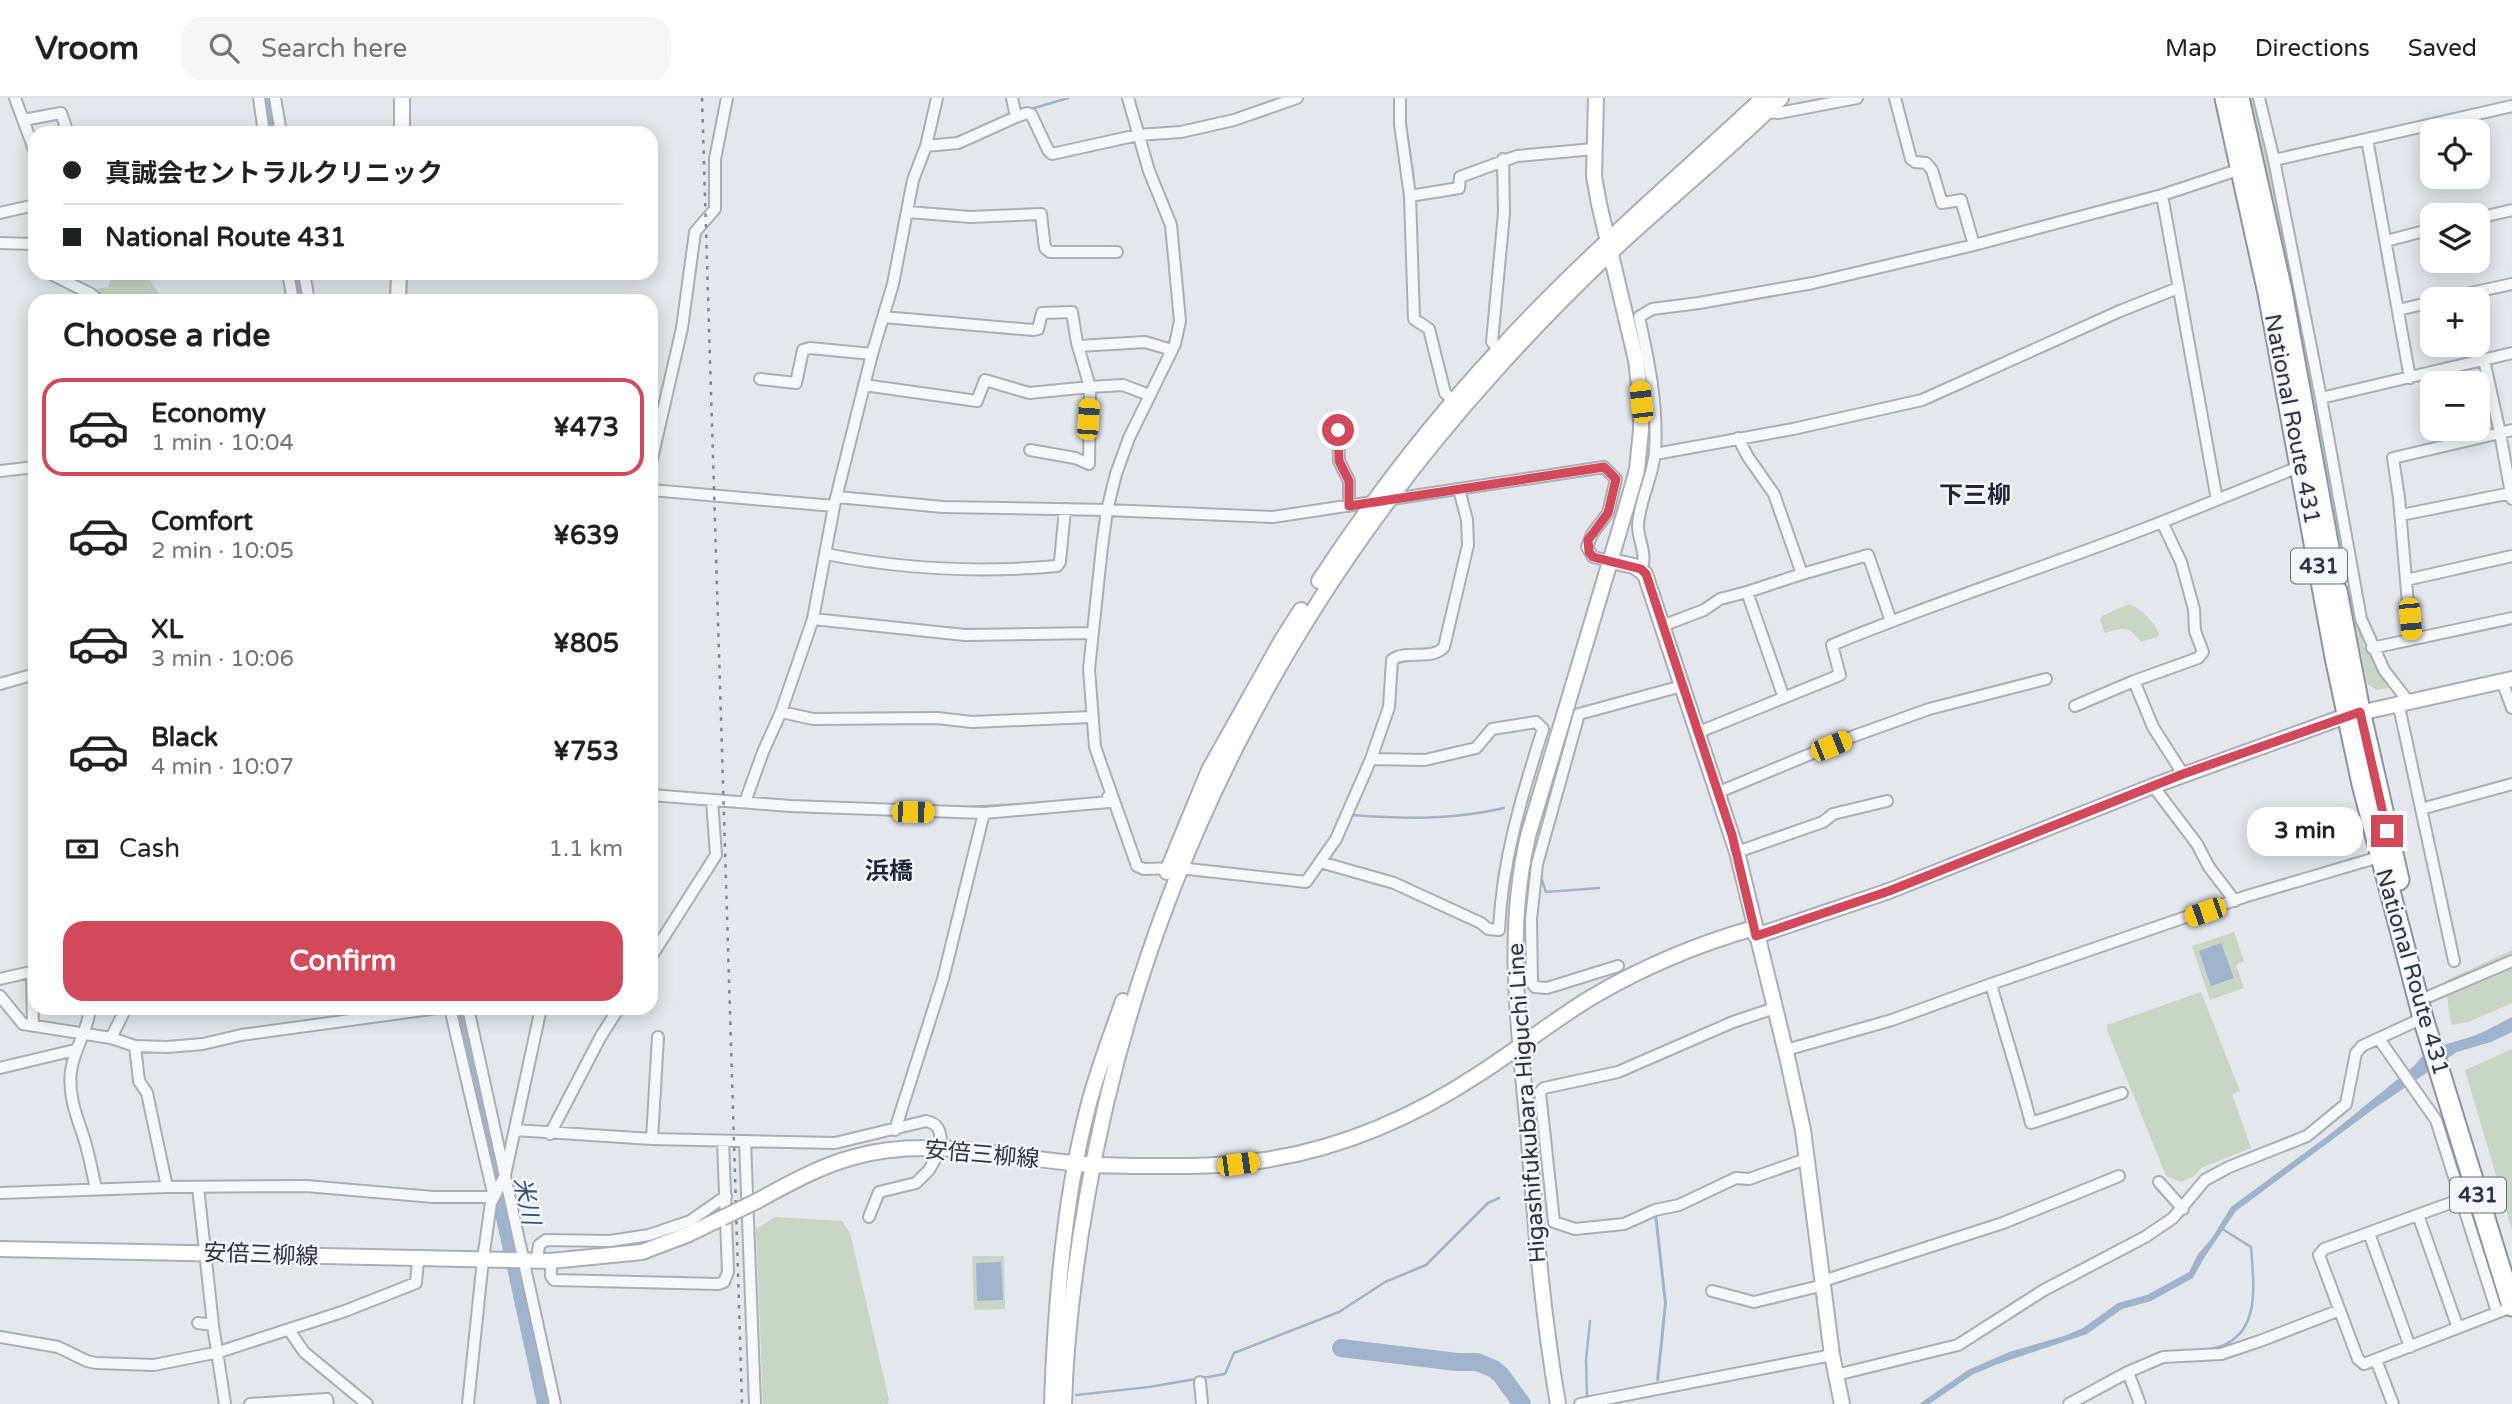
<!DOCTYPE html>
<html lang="en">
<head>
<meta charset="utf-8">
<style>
  :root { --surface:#fff; --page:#f6f6f6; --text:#202124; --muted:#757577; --line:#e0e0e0; --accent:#d1495b }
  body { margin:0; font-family:"Varela Round","Noto Sans JP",sans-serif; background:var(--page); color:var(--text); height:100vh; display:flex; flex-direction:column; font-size:26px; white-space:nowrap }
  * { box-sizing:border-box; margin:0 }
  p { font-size:23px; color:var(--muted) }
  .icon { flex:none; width:38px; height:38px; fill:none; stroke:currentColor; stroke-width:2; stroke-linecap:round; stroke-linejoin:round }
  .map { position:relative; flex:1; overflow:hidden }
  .panel { position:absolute; left:28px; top:196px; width:630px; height:721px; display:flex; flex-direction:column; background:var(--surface); border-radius:21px; box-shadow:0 4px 18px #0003 }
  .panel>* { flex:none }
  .hud { position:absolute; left:28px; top:28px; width:630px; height:154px; border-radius:21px; box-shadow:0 4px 18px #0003; display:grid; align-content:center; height:154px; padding:0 35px; background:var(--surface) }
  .tools { position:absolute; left:2420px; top:21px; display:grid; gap:14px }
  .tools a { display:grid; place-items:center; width:70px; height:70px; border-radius:14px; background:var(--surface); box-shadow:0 4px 18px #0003; font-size:35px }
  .end { position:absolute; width:32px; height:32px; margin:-16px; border:9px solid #d1495b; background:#fff; box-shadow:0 0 0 4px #fff }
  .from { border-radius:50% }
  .bubble { position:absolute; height:49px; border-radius:21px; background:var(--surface); box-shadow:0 4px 18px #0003; font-size:23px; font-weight:800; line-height:49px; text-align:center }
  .car { position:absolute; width:21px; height:42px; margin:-21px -10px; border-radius:9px; box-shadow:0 0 5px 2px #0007; background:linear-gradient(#f5c518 24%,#345 0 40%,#f5c518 0 76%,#345 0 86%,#f5c518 0) }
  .hud b { display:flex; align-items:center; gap:24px; height:66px; font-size:26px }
  .hud b+b { border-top:2px solid var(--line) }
  .hud i { width:18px; height:18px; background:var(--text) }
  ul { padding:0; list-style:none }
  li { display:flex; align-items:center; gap:21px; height:98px; margin:0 14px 10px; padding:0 21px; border:4px solid transparent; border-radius:21px }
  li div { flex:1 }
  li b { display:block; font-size:26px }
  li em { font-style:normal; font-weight:800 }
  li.active { border-color:var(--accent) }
  li>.icon { width:63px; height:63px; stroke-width:1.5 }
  h2 { padding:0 35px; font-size:32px; line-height:84px }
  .pay { display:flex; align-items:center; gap:18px; height:77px; padding:0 35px; font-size:26px }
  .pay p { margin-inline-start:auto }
  .action { display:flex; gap:14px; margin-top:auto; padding:14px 35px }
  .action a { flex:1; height:80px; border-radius:21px; background:var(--accent); color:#fff; font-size:28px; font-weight:800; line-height:80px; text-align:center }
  header { display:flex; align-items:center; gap:42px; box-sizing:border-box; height:98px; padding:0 35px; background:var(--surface); border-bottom:2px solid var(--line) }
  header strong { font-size:33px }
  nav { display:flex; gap:38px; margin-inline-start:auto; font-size:24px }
  .search { width:490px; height:63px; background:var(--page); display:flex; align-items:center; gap:18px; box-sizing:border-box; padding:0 24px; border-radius:21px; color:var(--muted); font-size:26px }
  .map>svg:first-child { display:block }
  .green { fill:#c9d6c5 }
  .water { fill:#9fb4cc }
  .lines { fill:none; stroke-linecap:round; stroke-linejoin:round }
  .stream { stroke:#9fb4cc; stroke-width:2.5 }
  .river { stroke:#9fb4cc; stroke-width:18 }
  .street-casing { stroke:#a9aeb7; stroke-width:14 }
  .secondary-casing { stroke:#a9aeb7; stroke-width:18 }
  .highway-casing { stroke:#8b94a3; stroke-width:23 }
  .street { stroke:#f7f8fa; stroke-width:10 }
  .secondary { stroke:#fff; stroke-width:14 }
  .highway { stroke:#fff; stroke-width:19 }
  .rail { stroke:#7d8696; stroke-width:2.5; stroke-dasharray:3.5 7; stroke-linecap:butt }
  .secondary-bridge-casing { stroke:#a9aeb7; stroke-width:18; stroke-linecap:butt }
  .secondary-bridge { stroke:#fff; stroke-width:14 }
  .route { stroke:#d1495b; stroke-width:9 }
  .labels { text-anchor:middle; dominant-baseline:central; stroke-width:5; stroke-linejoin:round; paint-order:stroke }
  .shield { fill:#f4f6f9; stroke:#676e7b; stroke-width:2 }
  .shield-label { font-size:21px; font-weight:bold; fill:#2b3445 }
  .street-label { font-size:23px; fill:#2b3445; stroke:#f4f6f9 }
  .neighbourhood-label { font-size:24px; font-weight:bold; fill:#1d2536; stroke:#f4f6f9 }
  .water-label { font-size:24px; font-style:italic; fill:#34527a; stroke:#f4f6f9 }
</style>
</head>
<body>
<header>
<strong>Vroom</strong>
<div class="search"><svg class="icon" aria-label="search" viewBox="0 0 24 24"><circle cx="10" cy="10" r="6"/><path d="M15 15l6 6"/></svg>Search here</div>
<nav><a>Map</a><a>Directions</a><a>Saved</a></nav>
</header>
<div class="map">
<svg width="2512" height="1306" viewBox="0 0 2512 1306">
  <rect width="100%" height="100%" fill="#e4e7ec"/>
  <path class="green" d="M2250 0H2254L2288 153 2324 342 2321 347 2285 161Z
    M98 175H145L164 203H101L96 195 97 191 108 189 110 182 105 176Z
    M2325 346 2355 516 2364 547 2389 590 2376 592 2367 586 2322 354Z
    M2129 506C2141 511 2155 524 2159 536L2157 539 2141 544C2128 527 2125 529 2105 535L2100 522 2102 518Z
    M2234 834 2244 863 2236 867 2244 890 2210 902 2192 848Z
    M2512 852V905L2468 924 2451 927 2445 883Z
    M2201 894 2240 993 2232 996 2251 1050 2201 1070 2194 1078 2181 1084 2166 1078 2107 932V927Z
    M2512 951V1132L2465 972Z
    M775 1119 842 1123 850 1135 889 1302 887 1306H763L756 1131Z
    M972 1158H1004L1005 1211 974 1212Z"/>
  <path class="water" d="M2221 845 2234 880 2211 888 2199 853Z
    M2512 919V934L2491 944 2457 954 2375 1010 2236 1113 2204 1160 2193 1180 2151 1203 2122 1211 2087 1236 1995 1267 1972 1277 1929 1306H1919L1968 1272 2009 1254 2064 1238 2083 1230 2118 1205 2147 1197 2189 1174 2198 1156 2212 1140 2231 1109 2329 1037 2415 967C2428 947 2455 945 2476 937 2488 932 2500 925 2512 919Z
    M1654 1116H1657L1667 1205 1659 1283H1656L1664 1205Z
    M1001 1164 1003 1202 977 1203 976 1165Z"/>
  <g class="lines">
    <path class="stream" d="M1031 11 1068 0
      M1407 37 1411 61
      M1412 68 1414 86
      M1389 560 1395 554 1401 553
      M967 709 1044 705
      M1352 717C1404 721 1453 722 1504 710
      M1542 782 1546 794 1599 790
      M2210 1251C2262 1242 2254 1189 2251 1149L2224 1132
      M1076 1297 1149 1289 1225 1276 1234 1255 1339 1214 1385 1184 1426 1167 1488 1105 1499 1100
      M1587 1299 1586 1262 1590 1223"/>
    <path class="river" d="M269 0 275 35
      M297 175 303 203
      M459 910 546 1306
      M1341 1250 1457 1264H1477L1494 1271 1501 1277 1522 1306"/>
    <g class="street-casing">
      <path id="street" d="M15 0 35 54
        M259 0 264 35
        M275 0 281 35
        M1128 0 1149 73 1171 127 1180 223 1175 246 1129 340 1116 376 1107 412 1102 449 1089 571 1095 649 1137 768 1144 771 1179 770 1306 784 1336 741 1371 661 1389 609 1392 562C1406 551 1432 563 1444 549L1468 447 1467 422 1459 391
        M1400 0V26L1410 98 1459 90 1460 79 1517 58 1594 51
        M1895 0 1911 61 1915 64 1926 65 1932 72 1942 105 1961 102 1974 147
        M2259 0 2274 62 2321 300 2361 521 2384 572 2408 603
        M1767 14 1779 15 1857 0
        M1016 19 1027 15 1031 16 1048 52 1052 56 1138 37 1181 34 1234 22 1297 0
        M23 22 61 15 68 35
        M2367 41 2410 280
        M926 48 958 45 1016 19 1012 0
        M2274 62 2512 8
        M2162 97 2217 402
        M1410 98 1414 221 1429 231 1445 295 1454 303
        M908 114 970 119 1041 116 1045 150 1050 154H1117
        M0 115 35 107
        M2478 120 2512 112
        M2386 143 2432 131
        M0 145 34 146 35 149
        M49 175 91 196 99 203
        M288 175 293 203
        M304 175 309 203
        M2443 201 2512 186
        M2398 212 2432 204
        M1079 248 1145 244 1172 252
        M1499 252 1492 244 1504 115 1503 61
        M2484 262 2500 335 2512 401
        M760 281 796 285 803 252 810 250 872 256
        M864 287 977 303 985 282 1029 295 1090 289 1077 245 1072 214 1042 215 1038 231 1033 232 883 219
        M2321 300 2512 255
        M1338 332 1339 363 1349 383V408
        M1738 340 1748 359 1774 396 1802 476 1747 494 1784 600
        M1030 352 1075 360 1089 366 1090 289 1123 287 1149 297
        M1655 356 1793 331 1922 302 2120 213 2178 190
        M651 365 682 230 695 134 715 111V61L727 0
        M0 373 35 369
        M651 392 834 408
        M837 399 943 409 1107 412 1273 419 1604 369 1616 381 1608 415 1592 436 1587 449 1593 459 1611 463
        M2401 417 2511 395
        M826 456C901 471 980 475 1057 468L1060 464 1065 411
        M1641 471C1648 458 1638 442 1638 428 1639 403 1653 379 1655 354 1658 307 1649 264 1639 219L1652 211 1699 205 1813 185 1974 147 2162 97 2241 71
        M1802 476 1868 457 1891 523
        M2406 482 2512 458
        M813 521 965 537 1093 535
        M1662 528 1704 512 1720 501 1747 494
        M2411 541 2399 400 2393 360 2512 332
        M2372 550 2512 520
        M2134 583 2198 560 2203 554 2195 533 2194 511 2181 464 2162 424 2301 368
        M2502 583 2512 610
        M0 586 35 576
        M2398 604 2454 863
        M2075 608 2134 583 2153 629 2183 676
        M781 614 813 621 937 620 972 624 1091 619
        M1699 634 1840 577 1832 547C1940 502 2053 467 2162 424
        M2153 688 2197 746 2209 769 2235 803
        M1719 694 1854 638 1929 611 2046 581
        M651 697 790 708 984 715 1109 704 1108 699 1111 698
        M745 704 763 654 781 614 813 521 834 408 872 256 893 186 913 82 926 48 937 0
        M2421 711 2512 686
        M1737 754 1823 724 1833 716 1887 703
        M1320 764 1394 785 1481 825 1488 831 1499 832C1502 762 1522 697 1543 631L1536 624 1492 631 1476 650 1425 662 1371 661
        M651 859 716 757 712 702
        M1618 868 1547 890 1535 889 1532 885 1531 821 1537 766 1579 616 1682 588
        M32 874 33 927
        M0 881 35 873
        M0 898 23 926 111 940 135 948 167 949 203 946 241 937 438 910
        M2430 898 2512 863
        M90 910C88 933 74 951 71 973 68 996 76 1017 83 1037 89 1055 92 1073 96 1091
        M468 910 555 1306
        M1775 910 1733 924 1618 974 1544 990 1540 994 1554 1124 1575 1131 1624 1126 1655 1112 1679 1107 1736 1080 1749 1081 1806 1061
        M111 940 126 910
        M2379 941 2436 1022 2497 1214
        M135 948 139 983 147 995 167 1089
        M1786 952 1892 922 1991 886
        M0 970 75 952
        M2122 995 2031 1025C2019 978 2004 933 1991 886L2247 798 2379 759
        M515 1032 652 1041 835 1045 926 1023C941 1026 940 1036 942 1049L929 1072 916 1085 879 1094 869 1119
        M895 1032 943 881 984 715
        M550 1036 601 938 619 910
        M652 1041 658 939
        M745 1043 755 1306
        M2159 1084 2183 1111
        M198 1089 213 1227
        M0 1095 167 1089 306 1088 433 1099H494L450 910
        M2478 1095 2324 1151 2319 1157 2358 1261 2364 1266 2512 1209
        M2418 1117 2458 1230
        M2369 1135 2410 1249
        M537 1162 539 1147 546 1142 610 1143 649 1137 690 1123 726 1098
        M551 1163V1178L554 1182 718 1186 724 1184 728 1174 723 1043
        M1823 1183 2003 1125 2119 1078
        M1712 1193 1754 1204 1824 1187
        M198 1225 213 1227 225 1306
        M289 1232 304 1254 367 1306
        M0 1239 58 1249 87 1263 96 1265 154 1267 219 1254 345 1213 416 1185 418 1162
        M2376 1262 2393 1306
        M2128 1274 2140 1306
        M1836 1277 1958 1247 2044 1192 2145 1139 2173 1120 2205 1082 2229 1069 2307 1038 2346 1006 2356 955 2362 948 2423 920
        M1200 1284 1202 1306
        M250 1306 327 1301 328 1306
        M468 1306 483 1161 491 1105 505 1077 541 910
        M1580 1306 1832 1257
        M2069 1306 2128 1274 2163 1259 2221 1256 2260 1243 2340 1212"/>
    </g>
    <g class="secondary-casing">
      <path id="secondary" d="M402 35V0
        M398 203 399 175
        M1611 463 1634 468 1645 476 1737 754 1788 963 1803 1032 1832 1257 1842 1306
        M1319 483C1372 402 1432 324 1498 253 1580 163 1674 83 1763 0
        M1167 774 1209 672 1283 540 1301 512
        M1756 838 1889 793 2153 688 2346 618 2512 581
        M757 1103C788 1086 820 1068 854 1059 925 1039 1001 1058 1072 1065 1093 1068 1115 1067 1136 1068 1179 1068 1222 1069 1265 1062 1343 1050 1416 1018 1482 974 1519 950 1554 922 1592 899 1643 869 1698 846 1754 830
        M0 1151 551 1163 642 1154 689 1136 722 1120
        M1052 1306C1055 1212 1064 1100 1088 1009 1097 973 1111 938 1123 903
        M1064 1306C1066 1236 1075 1167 1087 1099 1141 787 1284 506 1496 272 1532 232 1570 193 1609 156 1666 103 1726 54 1781 0
        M1558 1306C1542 1214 1535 1123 1528 1030 1519 930 1505 837 1528 738L1627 407 1637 372 1641 332V304L1636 262 1599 106 1594 78 1596 0"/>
    </g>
    <g class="highway-casing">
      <path id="highway" d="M2225 0 2268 195 2335 559 2362 686 2423 920 2512 1208
        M2239 0 2282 193 2329 450
        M2337 493 2360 613 2399 782"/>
    </g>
    <use href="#street" class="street"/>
    <use href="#secondary" class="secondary"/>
    <use href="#highway" class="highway"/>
    <path class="rail" d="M702 0 742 1306"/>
    <g class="secondary-bridge-casing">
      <path id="secondary-bridge" d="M722 1120 757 1103"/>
    </g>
    <use href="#secondary-bridge" class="secondary-bridge"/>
  </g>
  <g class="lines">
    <path class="route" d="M1338 332 1339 363 1349 383V408L1604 369 1616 381 1608 415 1588 442 1589 454 1593 459 1641 471 1646 476 1732 737 1756 838 1889 793 2183 676 2360 614 2387 733"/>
  </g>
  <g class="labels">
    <g class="shield">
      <rect x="2291" y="450.5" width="56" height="35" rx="5"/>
      <rect x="2450" y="1079.5" width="56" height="35" rx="5"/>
    </g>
    <g class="shield-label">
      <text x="2319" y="468">431</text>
      <text x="2478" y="1097">431</text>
    </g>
    <g class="street-label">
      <text transform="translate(2292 321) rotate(79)">National Route 431</text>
      <text transform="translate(2412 874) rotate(74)">National Route 431</text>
      <text transform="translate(1527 1005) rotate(-94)">Higashifukubara Higuchi Line</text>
      <text transform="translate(982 1057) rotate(5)">安倍三柳線</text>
      <text transform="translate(261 1157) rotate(2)">安倍三柳線</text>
    </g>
    <g class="neighbourhood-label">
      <text x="1975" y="397">下三柳</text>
      <text x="889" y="773">浜橋</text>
    </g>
    <g class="water-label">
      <text transform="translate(526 1103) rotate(78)">米川</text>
    </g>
  </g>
</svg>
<div class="tools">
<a><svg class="icon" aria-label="locate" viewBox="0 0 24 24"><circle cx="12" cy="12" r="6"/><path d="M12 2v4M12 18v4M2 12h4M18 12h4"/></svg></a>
<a><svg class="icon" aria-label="layers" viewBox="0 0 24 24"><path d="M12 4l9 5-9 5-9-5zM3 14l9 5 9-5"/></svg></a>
<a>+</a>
<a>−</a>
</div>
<i class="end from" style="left:1338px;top:332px"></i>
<i class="end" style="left:2387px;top:733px"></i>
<div class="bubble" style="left:2247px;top:709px;width:116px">3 min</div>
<i class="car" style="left:1641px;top:304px;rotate:354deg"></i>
<i class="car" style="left:1088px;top:321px;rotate:4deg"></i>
<i class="car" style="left:2410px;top:521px;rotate:175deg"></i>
<i class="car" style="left:1831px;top:648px;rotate:68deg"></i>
<i class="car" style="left:913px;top:714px;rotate:91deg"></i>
<i class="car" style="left:2205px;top:814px;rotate:251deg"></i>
<i class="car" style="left:1238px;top:1066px;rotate:82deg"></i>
<div class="hud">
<b><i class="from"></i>真誠会セントラルクリニック</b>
<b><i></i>National Route 431</b>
</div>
<section class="panel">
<h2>Choose a ride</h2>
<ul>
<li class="active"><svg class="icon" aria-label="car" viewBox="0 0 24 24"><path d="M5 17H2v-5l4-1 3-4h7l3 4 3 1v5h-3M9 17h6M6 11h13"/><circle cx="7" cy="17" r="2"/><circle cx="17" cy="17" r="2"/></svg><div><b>Economy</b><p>1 min · 10:04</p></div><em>¥473</em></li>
<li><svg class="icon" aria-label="car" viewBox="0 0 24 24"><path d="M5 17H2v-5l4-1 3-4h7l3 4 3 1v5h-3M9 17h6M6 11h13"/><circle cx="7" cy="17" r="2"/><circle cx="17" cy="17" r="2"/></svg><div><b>Comfort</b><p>2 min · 10:05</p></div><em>¥639</em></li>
<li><svg class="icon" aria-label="car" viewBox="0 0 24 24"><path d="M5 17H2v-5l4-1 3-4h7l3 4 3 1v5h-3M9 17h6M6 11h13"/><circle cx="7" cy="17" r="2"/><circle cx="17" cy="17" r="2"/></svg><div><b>XL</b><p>3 min · 10:06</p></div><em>¥805</em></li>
<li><svg class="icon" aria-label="car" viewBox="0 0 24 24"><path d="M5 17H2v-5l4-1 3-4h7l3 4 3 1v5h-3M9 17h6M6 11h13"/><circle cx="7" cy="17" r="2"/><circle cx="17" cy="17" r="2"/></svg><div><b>Black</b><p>4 min · 10:07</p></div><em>¥753</em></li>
</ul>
<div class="pay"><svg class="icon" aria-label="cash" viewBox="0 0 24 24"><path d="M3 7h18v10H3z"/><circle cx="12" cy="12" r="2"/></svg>Cash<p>1.1 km</p></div>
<div class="action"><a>Confirm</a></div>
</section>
</div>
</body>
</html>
